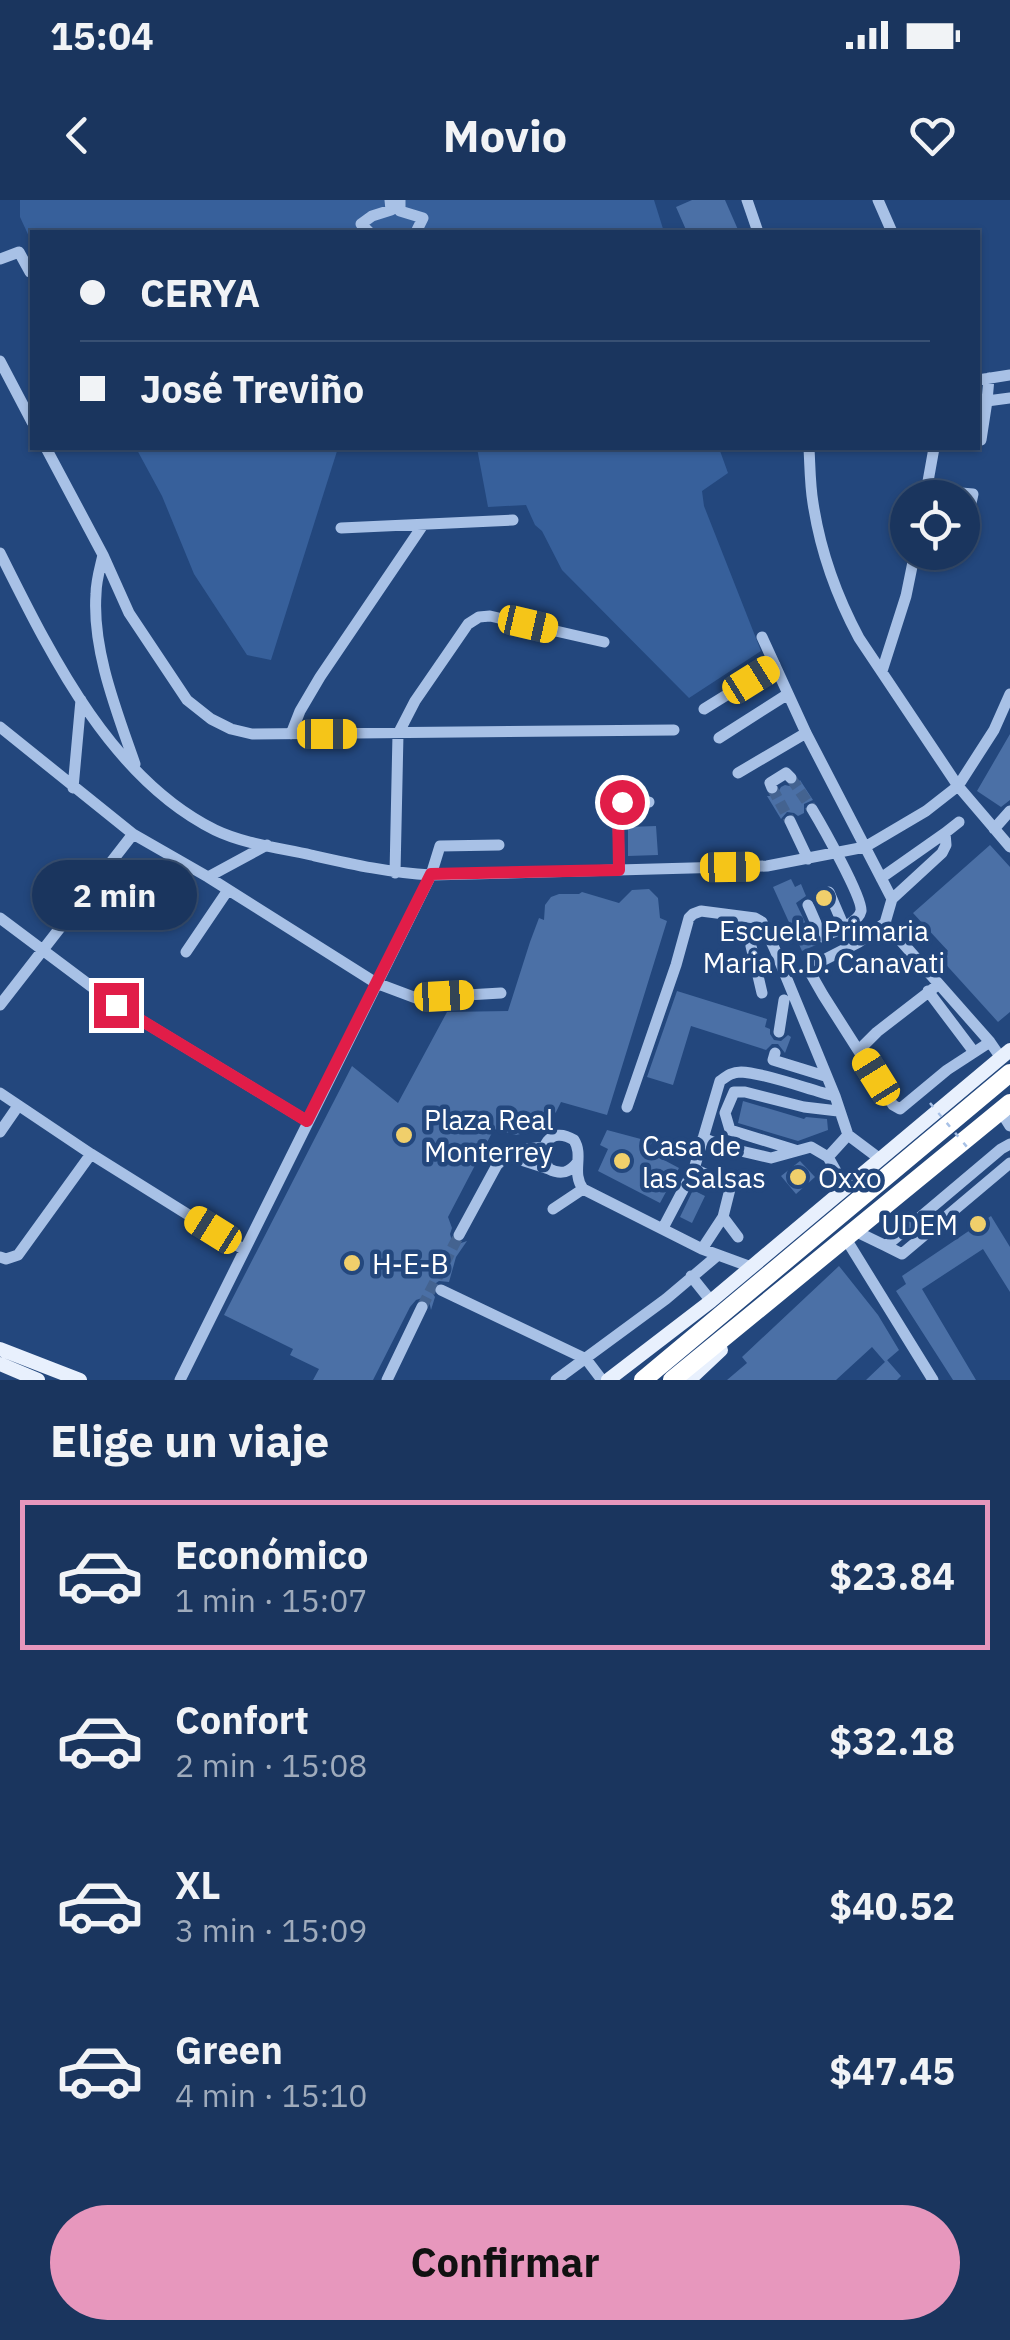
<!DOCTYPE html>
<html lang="es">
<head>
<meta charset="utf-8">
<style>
  :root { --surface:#1a355e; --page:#233d64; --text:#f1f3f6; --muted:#9fabbc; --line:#385073; --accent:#e797bd }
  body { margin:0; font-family:"IBM Plex Sans",sans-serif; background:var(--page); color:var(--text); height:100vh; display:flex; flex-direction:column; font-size:38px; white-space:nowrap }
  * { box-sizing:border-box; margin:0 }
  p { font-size:32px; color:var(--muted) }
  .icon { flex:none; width:55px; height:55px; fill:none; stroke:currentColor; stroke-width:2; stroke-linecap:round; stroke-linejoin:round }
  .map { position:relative; height:1180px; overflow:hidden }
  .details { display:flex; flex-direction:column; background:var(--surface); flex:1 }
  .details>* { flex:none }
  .banner { position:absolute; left:30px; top:30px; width:950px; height:220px; border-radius:0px; box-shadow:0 2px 8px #0004,0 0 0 2px var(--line); display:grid; align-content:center; height:220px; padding:0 50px; background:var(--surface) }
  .buttons { position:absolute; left:890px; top:280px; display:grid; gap:20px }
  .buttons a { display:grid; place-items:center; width:90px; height:90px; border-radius:50%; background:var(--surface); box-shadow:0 2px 8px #0004,0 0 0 2px var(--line); font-size:50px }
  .end { position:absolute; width:45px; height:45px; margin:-22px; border:12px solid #e11d48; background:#fff; box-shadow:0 0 0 5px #fff }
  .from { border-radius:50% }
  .bubble { position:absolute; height:70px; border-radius:35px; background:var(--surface); box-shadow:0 2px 8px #0004,0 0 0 2px var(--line); font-size:32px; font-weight:700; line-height:70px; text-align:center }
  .car { position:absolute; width:30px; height:60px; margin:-30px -15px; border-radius:12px; box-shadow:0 0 8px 2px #0007; background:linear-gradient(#f5c518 24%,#345 0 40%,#f5c518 0 76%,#345 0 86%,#f5c518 0) }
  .banner b { display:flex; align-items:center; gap:35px; height:95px; font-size:38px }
  .banner b+b { border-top:2px solid var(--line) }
  .banner i { width:25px; height:25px; background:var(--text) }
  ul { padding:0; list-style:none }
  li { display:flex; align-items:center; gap:30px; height:150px; margin:0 20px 15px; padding:0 30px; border:5px solid transparent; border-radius:0px }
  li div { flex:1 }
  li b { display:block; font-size:38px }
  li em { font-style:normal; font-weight:700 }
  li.active { border-color:var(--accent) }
  li>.icon { width:90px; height:90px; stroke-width:1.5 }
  h2 { padding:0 50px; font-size:45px; line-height:120px }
  .primary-button { display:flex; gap:20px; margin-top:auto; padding:20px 50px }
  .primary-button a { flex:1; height:115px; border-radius:60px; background:var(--accent); color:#111; font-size:40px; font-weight:700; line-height:115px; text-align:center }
  .status { display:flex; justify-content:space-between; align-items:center; height:70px; padding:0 50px; background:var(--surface); direction:ltr }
  .status svg { height:28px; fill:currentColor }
  header { display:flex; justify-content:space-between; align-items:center; height:130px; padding:0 50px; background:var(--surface); font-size:45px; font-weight:700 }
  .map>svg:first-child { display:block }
  .green { fill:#37609b }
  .building { fill:#4b70a6 }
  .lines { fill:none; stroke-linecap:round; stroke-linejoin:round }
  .minor-tunnel { stroke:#446390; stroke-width:11; stroke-dasharray:11 5.5; stroke-linecap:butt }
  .minor { stroke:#a8c1e6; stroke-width:11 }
  .major { stroke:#e8f0fd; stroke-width:14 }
  .highway { stroke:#fff; stroke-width:18 }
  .path-bridge { stroke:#a8c1e6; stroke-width:2.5; stroke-dasharray:5 8; stroke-linecap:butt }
  .route { stroke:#e11d48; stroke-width:12 }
  .poi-dot { fill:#f0cf6b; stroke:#23477d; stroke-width:4 }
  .labels { text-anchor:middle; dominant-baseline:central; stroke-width:9; stroke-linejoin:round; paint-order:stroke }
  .poi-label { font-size:28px; fill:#fff; stroke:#23477d; text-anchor:start }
</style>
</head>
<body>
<div class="status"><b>15:04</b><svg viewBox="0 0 49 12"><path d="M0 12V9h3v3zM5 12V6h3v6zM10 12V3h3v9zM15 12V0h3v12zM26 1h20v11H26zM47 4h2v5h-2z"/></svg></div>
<header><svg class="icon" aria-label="back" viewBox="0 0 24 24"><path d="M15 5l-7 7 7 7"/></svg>Movio<svg class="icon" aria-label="heart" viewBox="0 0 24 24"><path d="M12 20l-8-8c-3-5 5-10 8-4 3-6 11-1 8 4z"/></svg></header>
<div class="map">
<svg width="1010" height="1180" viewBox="0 0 1010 1180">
  <rect width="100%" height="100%" fill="#23477d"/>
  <path class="green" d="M20 0H654L664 32H32V43L20 17Z
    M136 248H338L271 460 247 455 194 374 162 296Z
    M477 248H719L728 273 702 291 704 306 761 451 689 498 562 370 542 331 535 325 526 305 488 307Z"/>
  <path class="building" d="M692 0H725L739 32H687L676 7Z
    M1010 534V600L1001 607 977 591Z
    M800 580 813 600 804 604V613L798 616 794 613 787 612 781 619 767 596H776L781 587 785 585 794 587Z
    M656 626 658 655 628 656V627Z
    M990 645 1010 667V812L998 822 940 758 948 751 913 713Z
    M791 679 795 687 801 684 806 696 796 703 816 745 802 751 773 687Z
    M649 689 658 698 660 718 667 721 607 915 561 902 556 912 538 930 516 935 494 929 448 1017 452 1028 450 1034 452 1041 458 1044 467 1041 456 1057 449 1082 439 1081 433 1085 432 1092 435 1097 431 1110 429 1101 422 1098 416 1100 410 1107 373 1180H313L319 1169 290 1155 293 1149 224 1115 352 866 398 903 447 812 508 811 530 742 539 718 544 720 545 705 551 697 559 694H579L582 692 619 703 632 690Z
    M677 791 767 819 765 827 770 829V834L774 840 781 841 788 835 791 837 785 853 778 844H772L766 850 691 826 673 885 647 877Z
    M743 901 804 919 806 917 827 919 828 930 798 941 738 923Z
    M607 930 652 942 647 951 679 968 660 1003 598 971 608 949 600 945Z
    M800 961 815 977 796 994 781 976Z
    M693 990 705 996 692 1023 680 1017Z
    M991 1016 1010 1047V1092L983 1049 922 1089 976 1180H953L896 1091 906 1084 902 1076Z
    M839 1066 878 1115 899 1150 885 1162 872 1147 836 1180H727L747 1163 742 1157Z
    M887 1160 901 1176 897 1180H866Z"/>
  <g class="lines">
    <path class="minor-tunnel" d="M791 578 812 609
      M772 588 790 621
      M422 1107 459 1035"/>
    <path class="minor" d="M400 0V11L423 18 417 30 419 32
      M747 0 758 32
      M878 0 892 32
      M369 32 361 24 372 16 391 10 390 0
      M0 59 19 52 30 72
      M0 161 32 222
      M989 178 987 201 1010 198
      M978 180 1010 175
      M981 240 987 201
      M46 248 103 355 129 413 187 500 211 519 231 529 252 534 674 530
      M809 248C810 266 810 285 813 303 820 349 837 397 859 438L958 586 1010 647
      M925 298 934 248
      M948 298 949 292 973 294 962 344
      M341 328 513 320
      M0 353C50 453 110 578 215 630 244 644 280 648 311 655 351 664 390 673 431 675L767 666 865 647 926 611 958 586 994 530 1010 494
      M103 355C100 368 96 381 96 394 92 450 117 512 135 564
      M762 437 806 533 892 699
      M882 471 906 396 915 352
      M704 509 775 465
      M0 527 133 634 208 677 376 783 416 798 501 793
      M291 534 300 511 320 477 423 325
      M719 538 788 494
      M738 573 806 533
      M73 588 81 500
      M772 588 770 583 786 573 791 578
      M790 621 808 659
      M994 629 1010 611
      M945 633 959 622
      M619 670 618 606 622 602H649
      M395 673 398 534 415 501 468 424 479 417 490 416 604 442
      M208 677 267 645
      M881 678 945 633 946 645 942 653 892 699 885 723 859 742 812 766 811 774 823 795 893 905 900 909 947 870 990 842
      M829 692 844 727
      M808 705 822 737C833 732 858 724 861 711 863 698 821 624 812 609
      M0 718 116 805 307 921
      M885 723 990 842 1001 858
      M751 746 762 793
      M186 752 228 690
      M928 791 974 852
      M0 805 133 634
      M779 832 784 800
      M859 850 877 832 939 784
      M775 853 773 860 825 876
      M0 893 91 954 243 1049
      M627 907 676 765 689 718 693 714 701 711 755 718 762 722 775 750 835 896 848 935 880 959
      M1000 910 1010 926
      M0 932 18 906
      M703 938 728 948 771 958 811 947 828 957
      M795 950 730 930 725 913 734 892H745L804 907 838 911
      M502 960 512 957 549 969
      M577 963C569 973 561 975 549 969 536 948 550 925 574 940 584 956 571 972 583 989L702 1049 751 1067
      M694 969 726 983 730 989 723 1017 702 1049
      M846 989 828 957 848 935
      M553 1009 583 989
      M723 1017 738 1037
      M663 1028 694 969 720 881C727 876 732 872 741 872 765 873 810 890 835 896
      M855 1031 886 1046 1001 949 1010 944
      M459 1035 497 965 511 951 544 947
      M846 1039 933 1180
      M886 1046 902 1054 1010 963
      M0 1057 6 1059 18 1055 91 954
      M691 1076 711 1101
      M441 1090 586 1159 602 1180
      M180 1180 431 675 440 646 499 645
      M387 1180 422 1107
      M556 1180 666 1099 718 1055"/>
    <path class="major" d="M0 1149 80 1180
      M0 1164 38 1180
      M608 1180 711 1101 1010 850
      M689 1180 721 1150"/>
    <path class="highway" d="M643 1180 1010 873
      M672 1180 1010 903"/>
    <path class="path-bridge" d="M930 903 967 947"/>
  </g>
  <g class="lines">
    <path class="route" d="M116 805 307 921 431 674 619 670 618 606 622 602"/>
  </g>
  <g class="poi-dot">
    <circle cx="824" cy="698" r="10"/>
    <circle cx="404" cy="935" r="10"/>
    <circle cx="622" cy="961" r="10"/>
    <circle cx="798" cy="977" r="10"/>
    <circle cx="978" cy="1024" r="10"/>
    <circle cx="352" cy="1063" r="10"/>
  </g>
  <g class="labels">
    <g class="poi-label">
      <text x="824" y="730" text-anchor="middle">Escuela Primaria<tspan x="824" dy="32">Maria R.D. Canavati</tspan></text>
      <text x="424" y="919">Plaza Real<tspan x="424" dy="32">Monterrey</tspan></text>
      <text x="642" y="945">Casa de<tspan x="642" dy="32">las Salsas</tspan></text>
      <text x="818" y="977">Oxxo</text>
      <text x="958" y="1024" text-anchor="end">UDEM</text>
      <text x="372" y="1063">H-E-B</text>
    </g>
  </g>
</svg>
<div class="buttons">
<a><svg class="icon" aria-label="locate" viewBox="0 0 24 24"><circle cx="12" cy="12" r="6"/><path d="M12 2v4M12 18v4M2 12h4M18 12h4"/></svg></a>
</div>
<i class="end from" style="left:622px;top:602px"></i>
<i class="end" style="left:116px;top:805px"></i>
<div class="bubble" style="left:32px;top:660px;width:165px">2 min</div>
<i class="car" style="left:528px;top:424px;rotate:103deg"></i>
<i class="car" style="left:751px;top:480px;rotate:58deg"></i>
<i class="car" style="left:327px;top:534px;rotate:90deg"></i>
<i class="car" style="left:730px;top:667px;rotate:89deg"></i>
<i class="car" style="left:444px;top:796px;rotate:87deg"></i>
<i class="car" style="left:876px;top:877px;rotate:328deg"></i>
<i class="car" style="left:213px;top:1030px;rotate:302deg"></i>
<div class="banner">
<b><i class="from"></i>CERYA</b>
<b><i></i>José Treviño</b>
</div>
</div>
<section class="details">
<h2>Elige un viaje</h2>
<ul>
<li class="active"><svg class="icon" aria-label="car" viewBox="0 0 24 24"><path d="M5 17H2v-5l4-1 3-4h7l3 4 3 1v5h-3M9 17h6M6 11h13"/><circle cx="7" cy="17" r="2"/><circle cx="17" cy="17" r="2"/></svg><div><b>Económico</b><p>1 min · 15:07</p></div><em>$23.84</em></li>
<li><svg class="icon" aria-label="car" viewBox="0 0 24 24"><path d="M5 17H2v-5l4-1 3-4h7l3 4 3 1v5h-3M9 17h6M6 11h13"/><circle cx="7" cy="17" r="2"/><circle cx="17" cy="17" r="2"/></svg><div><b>Confort</b><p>2 min · 15:08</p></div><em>$32.18</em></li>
<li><svg class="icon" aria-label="car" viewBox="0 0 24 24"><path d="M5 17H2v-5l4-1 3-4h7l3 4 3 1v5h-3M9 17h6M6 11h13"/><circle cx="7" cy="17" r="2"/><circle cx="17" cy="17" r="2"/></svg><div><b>XL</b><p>3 min · 15:09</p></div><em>$40.52</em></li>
<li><svg class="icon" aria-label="car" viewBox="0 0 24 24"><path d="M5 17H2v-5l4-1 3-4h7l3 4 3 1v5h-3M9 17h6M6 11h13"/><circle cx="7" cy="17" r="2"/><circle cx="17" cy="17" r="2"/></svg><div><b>Green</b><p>4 min · 15:10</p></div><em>$47.45</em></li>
</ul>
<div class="primary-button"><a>Confirmar</a></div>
</section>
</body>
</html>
